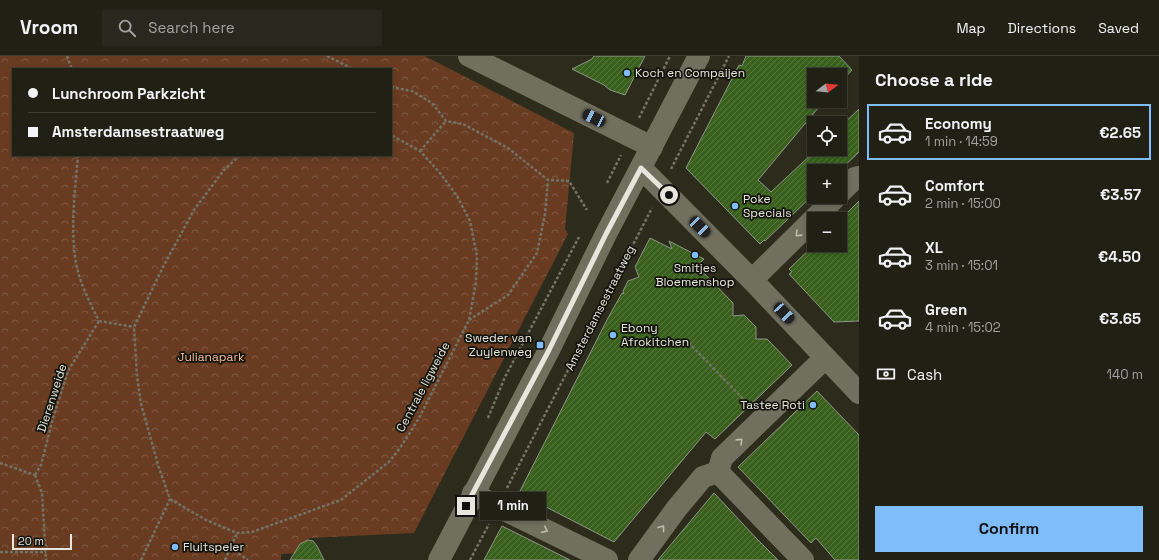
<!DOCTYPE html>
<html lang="en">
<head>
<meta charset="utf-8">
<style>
  :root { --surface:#212015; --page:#29281e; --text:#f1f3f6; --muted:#a2a3a0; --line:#3e3e34; --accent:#7fbdfa }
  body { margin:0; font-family:"Space Grotesk",sans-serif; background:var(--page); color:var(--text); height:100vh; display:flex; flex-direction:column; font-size:15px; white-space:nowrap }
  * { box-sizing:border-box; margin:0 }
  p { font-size:13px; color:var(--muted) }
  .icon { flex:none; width:22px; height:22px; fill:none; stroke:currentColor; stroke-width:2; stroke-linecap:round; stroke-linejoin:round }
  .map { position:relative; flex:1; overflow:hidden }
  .panel { display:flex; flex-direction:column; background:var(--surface); width:300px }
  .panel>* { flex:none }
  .hud { position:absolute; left:12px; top:12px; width:380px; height:88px; border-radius:0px; box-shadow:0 2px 6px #0003,0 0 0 1px var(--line); display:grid; align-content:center; height:88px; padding:0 16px; background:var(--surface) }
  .needle { width:26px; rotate:74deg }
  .fabs { position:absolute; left:807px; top:12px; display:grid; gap:8px }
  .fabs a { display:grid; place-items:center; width:40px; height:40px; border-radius:0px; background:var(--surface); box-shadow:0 2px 6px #0003,0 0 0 1px var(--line); font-size:20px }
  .scale { position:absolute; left:12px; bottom:10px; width:60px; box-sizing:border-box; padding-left:4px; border:2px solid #e6e6dc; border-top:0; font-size:11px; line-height:14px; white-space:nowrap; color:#e6e6dc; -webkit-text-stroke:3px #13130d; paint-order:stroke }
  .end { position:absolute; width:18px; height:18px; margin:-9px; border:5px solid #e6e6dc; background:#111; box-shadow:0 0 0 2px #111 }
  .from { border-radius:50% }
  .bubble { position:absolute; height:28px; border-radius:0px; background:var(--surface); box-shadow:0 2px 6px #0003,0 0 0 1px var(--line); font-size:13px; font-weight:600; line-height:28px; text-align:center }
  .car { position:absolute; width:12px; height:24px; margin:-12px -6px; border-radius:5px; box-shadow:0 0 3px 1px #0007; background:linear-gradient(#222 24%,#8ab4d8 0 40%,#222 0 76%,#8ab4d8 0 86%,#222 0) }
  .hud b { display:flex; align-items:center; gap:14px; height:38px; font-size:15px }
  .hud b+b { border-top:1px solid var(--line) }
  .hud i { width:10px; height:10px; background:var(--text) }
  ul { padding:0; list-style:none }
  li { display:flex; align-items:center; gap:12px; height:56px; margin:0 8px 6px; padding:0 8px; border:2px solid transparent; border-radius:0px }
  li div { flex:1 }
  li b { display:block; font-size:15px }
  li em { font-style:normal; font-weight:600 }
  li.current { border-color:var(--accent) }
  li>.icon { width:36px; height:36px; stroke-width:1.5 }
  h2 { padding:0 16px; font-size:18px; line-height:48px }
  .pay { display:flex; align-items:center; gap:10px; height:44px; padding:0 16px; font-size:15px }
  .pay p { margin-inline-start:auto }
  .cta { display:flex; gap:8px; margin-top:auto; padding:8px 16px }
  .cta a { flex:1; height:46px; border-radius:0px; background:var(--accent); color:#111; font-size:16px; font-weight:600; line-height:46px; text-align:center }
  header { display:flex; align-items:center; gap:24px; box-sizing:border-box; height:56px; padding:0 20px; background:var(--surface); border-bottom:1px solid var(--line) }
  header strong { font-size:19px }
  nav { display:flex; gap:22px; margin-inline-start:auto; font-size:14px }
  .search { width:280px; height:36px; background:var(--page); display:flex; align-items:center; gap:10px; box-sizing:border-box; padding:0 14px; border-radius:0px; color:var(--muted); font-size:15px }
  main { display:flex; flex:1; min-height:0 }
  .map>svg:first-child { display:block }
  .park { fill:url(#park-crowns); fill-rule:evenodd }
  .building { fill:url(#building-hatch); stroke:#8c9687 }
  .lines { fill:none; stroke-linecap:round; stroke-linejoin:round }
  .path { stroke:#727265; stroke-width:2.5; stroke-dasharray:3 2; stroke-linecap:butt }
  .street { stroke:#71705f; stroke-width:22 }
  .secondary { stroke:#71705f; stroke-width:22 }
  .oneway { stroke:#bdbdb0 }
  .route { stroke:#e6e6dc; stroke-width:5 }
  .poi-dot { fill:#7fbdfa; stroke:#13130d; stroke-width:1.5 }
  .labels { text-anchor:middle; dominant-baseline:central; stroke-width:3.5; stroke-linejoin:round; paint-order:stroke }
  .poi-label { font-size:12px; fill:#e6e6dc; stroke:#13130d; text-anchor:start }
  .street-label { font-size:12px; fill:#e6e6dc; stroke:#13130d }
  .park-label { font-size:12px; fill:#f7bb9b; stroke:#13130d }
</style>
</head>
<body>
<header>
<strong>Vroom</strong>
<div class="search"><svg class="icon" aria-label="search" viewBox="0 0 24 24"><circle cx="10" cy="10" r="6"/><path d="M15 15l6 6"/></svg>Search here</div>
<nav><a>Map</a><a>Directions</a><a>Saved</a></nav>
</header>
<main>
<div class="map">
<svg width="859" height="504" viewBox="0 0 859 504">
  <defs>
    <pattern id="park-crowns" width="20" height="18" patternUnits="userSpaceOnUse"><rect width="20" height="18" fill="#693c22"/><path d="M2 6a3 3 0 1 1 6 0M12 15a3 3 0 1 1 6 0" fill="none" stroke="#7e5842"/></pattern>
    <pattern id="building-hatch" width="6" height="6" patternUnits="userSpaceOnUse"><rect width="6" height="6" fill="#39611d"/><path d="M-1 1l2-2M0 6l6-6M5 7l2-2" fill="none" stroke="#56783d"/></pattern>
  </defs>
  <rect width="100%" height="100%" fill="#2c2b1c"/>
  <path class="park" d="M0 0H425L574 77 565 173 568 178 414 477 309 482 308 484 300 488 297 494 298 497 281 498V504H0ZM13 13H391V99H13Z"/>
  <path class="building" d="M594 0H645L625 39 610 34 604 29 572 13 592 3Z
    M746 0H839L852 14 840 27V19H814V45H824L758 124 771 136 817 93H840V71L859 53V96L839 115H814V138L765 185 764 184 760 188 686 112 739 9 742 10Z
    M859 145V265L834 266 789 218 792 216 789 213 814 189H840V164Z
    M650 182 672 193 669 185 704 203 697 210 733 247V260L744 259 756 271V283H767L792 309 715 383 706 376 614 486 519 437 608 262 622 237 624 238 623 235 628 225 639 221 635 211Z
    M817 335 859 379V504H835L816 482 811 487 738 411Z
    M714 437 757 483 778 504H658Z
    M502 470 570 504H484Z
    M308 484 313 485 317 490 324 504H290L300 488Z"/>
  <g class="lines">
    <path class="path" d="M67 0 72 13
      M327 0 353 13
      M391 31 412 35 432 47 446 65 463 68 508 92 548 124 569 125 587 154
      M639 62 670 0
      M420 95 446 65
      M78 99C75 135 70 172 76 207 80 228 90 247 99 265
      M240 99 224 114 194 154 164 209 134 271 137 320 141 348 159 412 170 443 206 464 237 477 252 476 341 444 390 405 400 392 419 362 469 264 476 226 477 200 470 165 457 140 440 117 420 95 391 79
      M671 113 729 0
      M607 127 621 99
      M469 264 508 239 537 197 545 158 548 124
      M99 265 134 271
      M685 283 749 349
      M488 362 505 321 579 181
      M0 407 35 419
      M35 419 41 409 53 362 68 315 99 265
      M35 419 42 437 46 504
      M507 432 652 152
      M230 492 248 504
      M0 496H46
      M141 504 170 443
      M225 504 237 477
      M470 504 489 468"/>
    <path class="street" d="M469 0 652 91
      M840 137 855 122 859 121
      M752 224 836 141
      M718 416 803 504
      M473 437 498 451 607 504
      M639 504 677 452 703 421 718 416 722 402 825 302"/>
    <path class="secondary" d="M641 112 752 224 859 337
      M439 504 549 294 606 178 699 0"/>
  </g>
  <defs><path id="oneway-chevron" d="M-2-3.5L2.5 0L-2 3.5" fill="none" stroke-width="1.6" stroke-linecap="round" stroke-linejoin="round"/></defs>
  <g class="oneway">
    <use href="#oneway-chevron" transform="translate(798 178) rotate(136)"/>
    <use href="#oneway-chevron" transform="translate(740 385) rotate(-44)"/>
    <use href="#oneway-chevron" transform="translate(662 472) rotate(-54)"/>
    <use href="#oneway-chevron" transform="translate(545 474) rotate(26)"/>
  </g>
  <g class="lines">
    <path class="route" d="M466 450 549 294 606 178 641 112 669 139"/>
  </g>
  <g class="poi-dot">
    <circle cx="627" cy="17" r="4"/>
    <circle cx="735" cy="150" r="4"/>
    <circle cx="695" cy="199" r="4"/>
    <circle cx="613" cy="279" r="4"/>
    <rect x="536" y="285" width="8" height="8" rx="2"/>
    <circle cx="813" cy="349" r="4"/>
    <circle cx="175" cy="491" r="4"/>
  </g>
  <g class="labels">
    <g class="poi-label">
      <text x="635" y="17">Koch en Compaijen</text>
      <text x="743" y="143">Poke<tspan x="743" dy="14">Specials</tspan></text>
      <text x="695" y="212" text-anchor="middle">Smitjes<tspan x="695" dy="14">Bloemenshop</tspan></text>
      <text x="621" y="272">Ebony<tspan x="621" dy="14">Afrokitchen</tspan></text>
      <text x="532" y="282" text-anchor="end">Sweder van<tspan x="532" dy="14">Zuylenweg</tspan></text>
      <text x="805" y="349" text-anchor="end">Tastee Roti</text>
      <text x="183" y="491">Fluitspeler</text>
    </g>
    <g class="street-label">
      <text transform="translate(600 252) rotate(-63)">Amsterdamsestraatweg</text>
      <text transform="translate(423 331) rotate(-62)">Centrale ligweide</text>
      <text transform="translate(52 342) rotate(-72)">Dierenweide</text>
    </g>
    <g class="park-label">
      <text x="211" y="301">Julianapark</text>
    </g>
  </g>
</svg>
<div class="fabs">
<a><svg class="needle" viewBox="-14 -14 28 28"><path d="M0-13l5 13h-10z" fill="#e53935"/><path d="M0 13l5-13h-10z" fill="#a2a3a0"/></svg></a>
<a><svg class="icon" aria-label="locate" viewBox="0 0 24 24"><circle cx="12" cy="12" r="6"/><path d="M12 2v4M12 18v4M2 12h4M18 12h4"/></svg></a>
<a>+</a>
<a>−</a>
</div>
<div class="scale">20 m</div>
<i class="end from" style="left:669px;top:139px"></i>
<i class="end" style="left:466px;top:450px"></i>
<div class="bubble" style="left:480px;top:436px;width:66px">1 min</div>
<i class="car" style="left:594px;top:62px;rotate:296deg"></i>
<i class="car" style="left:700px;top:171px;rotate:135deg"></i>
<i class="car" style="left:784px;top:257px;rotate:137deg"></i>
<div class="hud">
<b><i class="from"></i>Lunchroom Parkzicht</b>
<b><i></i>Amsterdamsestraatweg</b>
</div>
</div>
<section class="panel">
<h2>Choose a ride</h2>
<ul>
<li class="current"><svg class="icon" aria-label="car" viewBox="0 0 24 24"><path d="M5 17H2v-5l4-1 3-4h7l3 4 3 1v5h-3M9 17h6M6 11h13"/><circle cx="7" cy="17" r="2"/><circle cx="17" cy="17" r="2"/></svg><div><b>Economy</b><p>1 min · 14:59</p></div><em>€2.65</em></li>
<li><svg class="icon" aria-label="car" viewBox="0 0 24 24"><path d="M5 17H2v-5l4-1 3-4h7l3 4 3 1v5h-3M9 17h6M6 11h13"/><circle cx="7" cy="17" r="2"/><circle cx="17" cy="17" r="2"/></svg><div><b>Comfort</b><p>2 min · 15:00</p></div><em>€3.57</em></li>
<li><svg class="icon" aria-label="car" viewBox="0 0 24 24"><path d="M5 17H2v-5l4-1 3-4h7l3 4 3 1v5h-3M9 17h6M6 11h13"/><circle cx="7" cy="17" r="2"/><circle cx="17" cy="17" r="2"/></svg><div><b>XL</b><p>3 min · 15:01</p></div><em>€4.50</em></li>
<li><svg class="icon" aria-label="car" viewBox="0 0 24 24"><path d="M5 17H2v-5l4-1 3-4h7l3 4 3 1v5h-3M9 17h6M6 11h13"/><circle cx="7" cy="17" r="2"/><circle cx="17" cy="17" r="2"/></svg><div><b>Green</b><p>4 min · 15:02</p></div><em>€3.65</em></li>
</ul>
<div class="pay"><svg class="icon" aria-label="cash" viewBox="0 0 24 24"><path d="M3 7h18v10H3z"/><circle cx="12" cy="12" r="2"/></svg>Cash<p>140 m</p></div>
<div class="cta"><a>Confirm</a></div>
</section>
</main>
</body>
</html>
